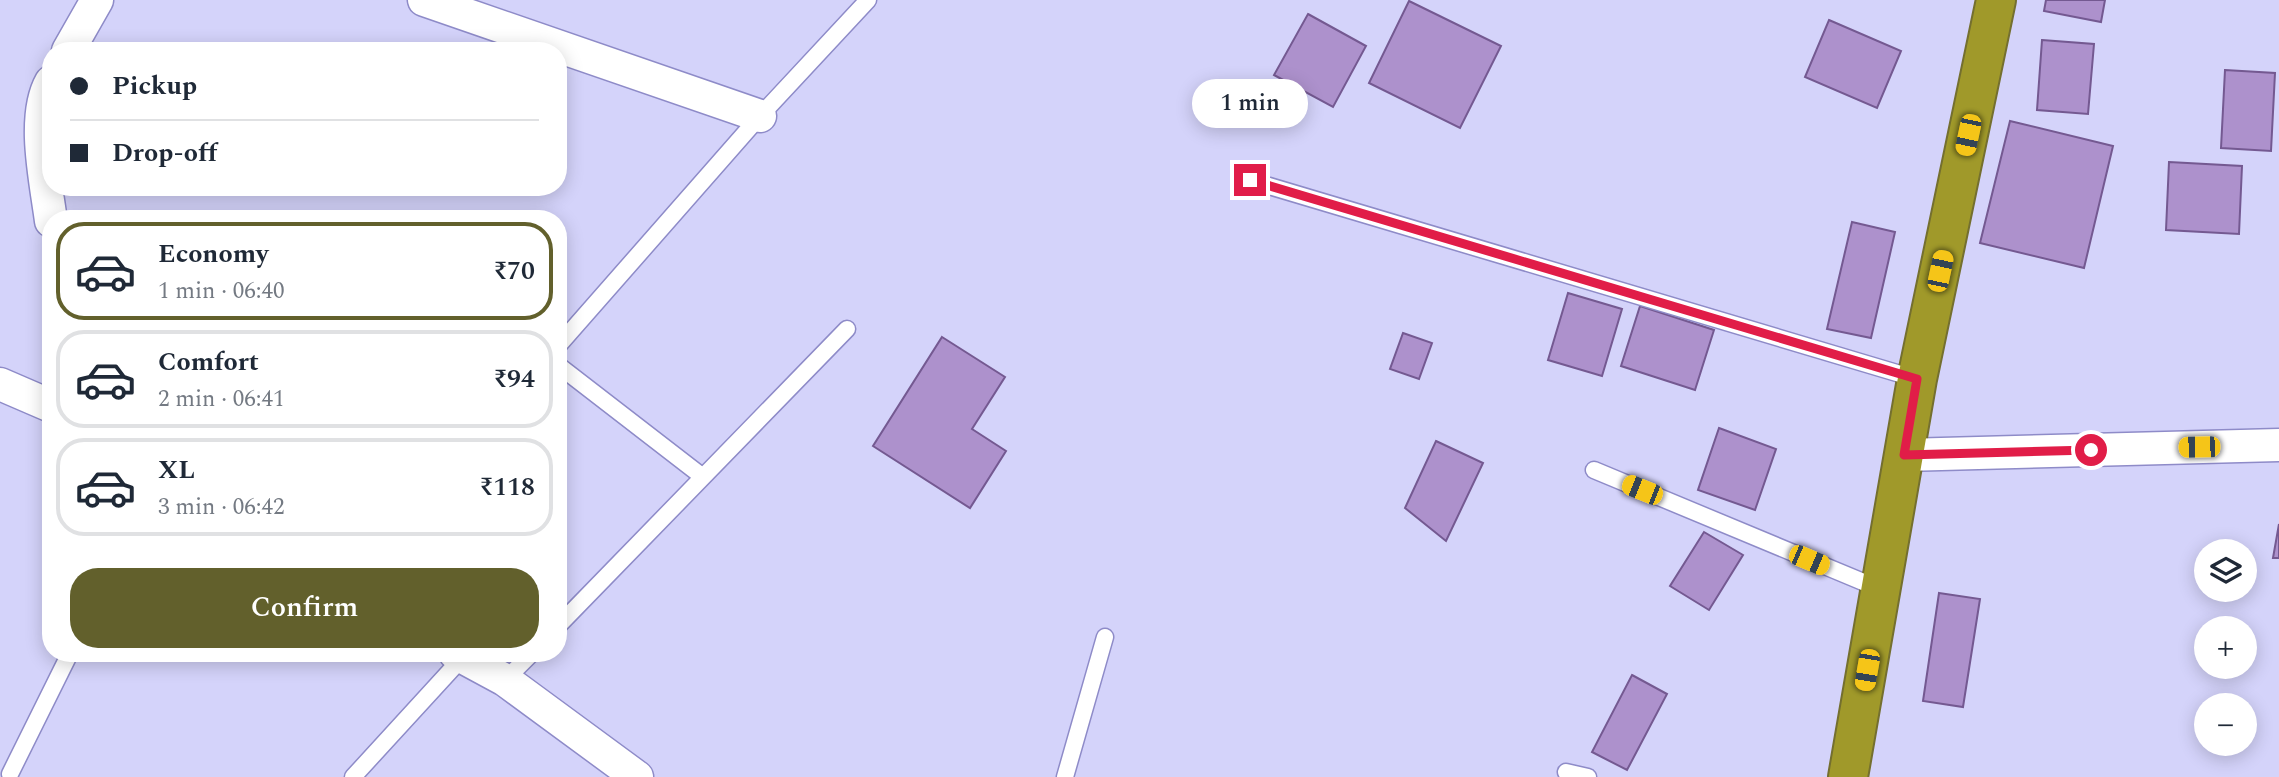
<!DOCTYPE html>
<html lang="en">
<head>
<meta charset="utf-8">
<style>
  :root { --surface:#fff; --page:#f2f2f3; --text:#1f2937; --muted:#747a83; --line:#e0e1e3; --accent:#62602c }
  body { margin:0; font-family:Spectral,serif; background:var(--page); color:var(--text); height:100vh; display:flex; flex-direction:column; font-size:26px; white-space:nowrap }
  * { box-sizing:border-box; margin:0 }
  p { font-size:23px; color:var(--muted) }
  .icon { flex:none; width:38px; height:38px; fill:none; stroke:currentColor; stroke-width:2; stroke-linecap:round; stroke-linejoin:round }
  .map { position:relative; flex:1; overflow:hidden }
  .drawer { position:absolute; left:42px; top:210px; width:525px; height:452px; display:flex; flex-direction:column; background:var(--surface); border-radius:28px; box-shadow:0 4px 18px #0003 }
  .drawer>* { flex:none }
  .guide { position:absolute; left:42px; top:42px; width:525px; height:154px; border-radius:28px; box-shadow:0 4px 18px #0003; display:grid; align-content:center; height:154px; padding:0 28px; background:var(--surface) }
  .buttons { position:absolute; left:2194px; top:539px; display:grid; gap:14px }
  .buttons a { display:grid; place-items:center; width:63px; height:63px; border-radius:50%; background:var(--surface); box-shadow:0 4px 18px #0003; font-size:35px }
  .end { position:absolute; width:32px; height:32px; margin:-16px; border:9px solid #e11d48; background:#fff; box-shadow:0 0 0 4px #fff }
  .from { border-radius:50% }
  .bubble { position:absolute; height:49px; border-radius:24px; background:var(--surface); box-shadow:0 4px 18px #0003; font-size:23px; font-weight:600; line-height:49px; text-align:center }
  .car { position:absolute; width:21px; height:42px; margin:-21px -10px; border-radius:9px; box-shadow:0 0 5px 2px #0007; background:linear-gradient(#f5c518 24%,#345 0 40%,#f5c518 0 76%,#345 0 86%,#f5c518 0) }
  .guide b { display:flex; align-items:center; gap:24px; height:66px; font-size:26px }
  .guide b+b { border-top:2px solid var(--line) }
  .guide i { width:18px; height:18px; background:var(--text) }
  ul { padding:12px 0 0; list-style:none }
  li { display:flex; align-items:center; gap:21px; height:98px; margin:0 14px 10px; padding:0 14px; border:4px solid var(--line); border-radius:28px }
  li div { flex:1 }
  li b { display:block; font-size:26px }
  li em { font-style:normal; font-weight:600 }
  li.on { border-color:var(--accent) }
  li>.icon { width:63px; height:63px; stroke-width:1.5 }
  .cta { display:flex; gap:14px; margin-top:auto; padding:14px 28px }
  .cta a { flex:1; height:80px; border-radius:28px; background:var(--accent); color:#fff; font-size:28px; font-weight:600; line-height:80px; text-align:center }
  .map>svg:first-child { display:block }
  .building { fill:#ad91cc; stroke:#745991; stroke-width:2 }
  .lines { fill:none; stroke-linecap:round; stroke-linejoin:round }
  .lane-casing { stroke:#8e8bc8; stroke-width:19 }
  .street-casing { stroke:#8e8bc8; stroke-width:35 }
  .highway-casing { stroke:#746f2f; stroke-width:42 }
  .lane { stroke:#fff; stroke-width:16 }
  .street { stroke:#fff; stroke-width:32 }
  .highway { stroke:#a0992a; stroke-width:38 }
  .route { stroke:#e11d48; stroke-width:9 }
</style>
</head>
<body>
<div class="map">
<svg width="2279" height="777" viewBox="0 0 2279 777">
  <rect width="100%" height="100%" fill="#d4d3fa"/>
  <path class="building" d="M2046 0H2105L2101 22 2044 11Z
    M1409 1 1501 46 1460 128 1369 83Z
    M1308 14 1366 46 1333 107 1274 75Z
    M1829 20 1901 51 1877 108 1805 77Z
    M2042 40 2094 44 2088 114 2037 110Z
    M2225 70 2275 73 2271 151 2221 148Z
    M2010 121 2113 146 2084 268 1980 243Z
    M2169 162 2242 166 2239 234 2166 230Z
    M1852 222 1895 232 1871 338 1827 329Z
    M1568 293 1622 309 1602 376 1548 360Z
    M1640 306 1714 330 1695 390 1621 366Z
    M1403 333 1432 343 1419 379 1390 369Z
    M942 337 1005 377 972 429 1006 451 970 508 873 446Z
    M1719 428 1776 449 1755 510 1698 490Z
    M1436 441 1483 463 1446 541 1405 508Z
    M2279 524V558H2273Z
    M1704 532 1743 555 1709 610 1670 586Z
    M1939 593 1980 599 1963 707 1923 701Z
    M1632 675 1667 694 1627 770 1592 752Z"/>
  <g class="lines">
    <g class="lane-casing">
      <path id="lane" d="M1249 180 1917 379
        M558 346 760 116 868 0
        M558 365 703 477
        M1594 470 1880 589
        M558 626 847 329
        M505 680 532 653
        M1566 772 1588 777
        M10 774 70 653
        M353 777 462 658
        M1065 777 1105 637"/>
    </g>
    <g class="street-casing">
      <path id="street" d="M424 0 760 116
        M68 51 97 0
        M51 82C31 117 46 182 51 221
        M0 384 51 406
        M1904 455 2279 445
        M455 653 505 680 637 777"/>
    </g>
    <g class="highway-casing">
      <path id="highway" d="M1848 777 1917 379 1996 0"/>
    </g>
    <use href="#lane" class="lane"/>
    <use href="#street" class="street"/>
    <use href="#highway" class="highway"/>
  </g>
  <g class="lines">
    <path class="route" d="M1250 180 1917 379 1904 455 2091 450"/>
  </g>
</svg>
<div class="buttons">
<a><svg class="icon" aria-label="layers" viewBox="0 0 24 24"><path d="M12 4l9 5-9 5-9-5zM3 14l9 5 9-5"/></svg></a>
<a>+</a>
<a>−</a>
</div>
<i class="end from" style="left:2091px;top:450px"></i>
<i class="end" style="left:1250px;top:180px"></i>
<div class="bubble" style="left:1192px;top:79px;width:116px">1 min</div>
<i class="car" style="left:1968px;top:135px;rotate:192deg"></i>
<i class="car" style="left:1940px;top:271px;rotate:12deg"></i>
<i class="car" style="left:2199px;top:447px;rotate:269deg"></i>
<i class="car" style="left:1642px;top:490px;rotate:292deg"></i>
<i class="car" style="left:1809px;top:560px;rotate:113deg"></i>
<i class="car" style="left:1867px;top:670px;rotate:190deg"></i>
<div class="guide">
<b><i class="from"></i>Pickup</b>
<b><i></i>Drop-off</b>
</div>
<section class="drawer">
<ul>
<li class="on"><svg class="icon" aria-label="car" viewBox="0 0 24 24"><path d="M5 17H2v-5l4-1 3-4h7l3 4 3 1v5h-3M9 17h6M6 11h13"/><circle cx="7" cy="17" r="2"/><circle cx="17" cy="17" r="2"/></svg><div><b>Economy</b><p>1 min · 06:40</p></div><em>₹70</em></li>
<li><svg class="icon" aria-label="car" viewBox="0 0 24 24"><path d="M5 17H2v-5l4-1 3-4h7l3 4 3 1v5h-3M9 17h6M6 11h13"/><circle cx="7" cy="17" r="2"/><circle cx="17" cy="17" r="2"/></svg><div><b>Comfort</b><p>2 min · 06:41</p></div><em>₹94</em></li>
<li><svg class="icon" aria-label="car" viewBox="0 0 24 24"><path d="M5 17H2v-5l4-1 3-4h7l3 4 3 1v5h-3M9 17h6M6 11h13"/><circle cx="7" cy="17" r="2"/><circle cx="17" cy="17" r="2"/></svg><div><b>XL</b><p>3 min · 06:42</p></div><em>₹118</em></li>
</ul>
<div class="cta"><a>Confirm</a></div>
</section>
</div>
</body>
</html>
